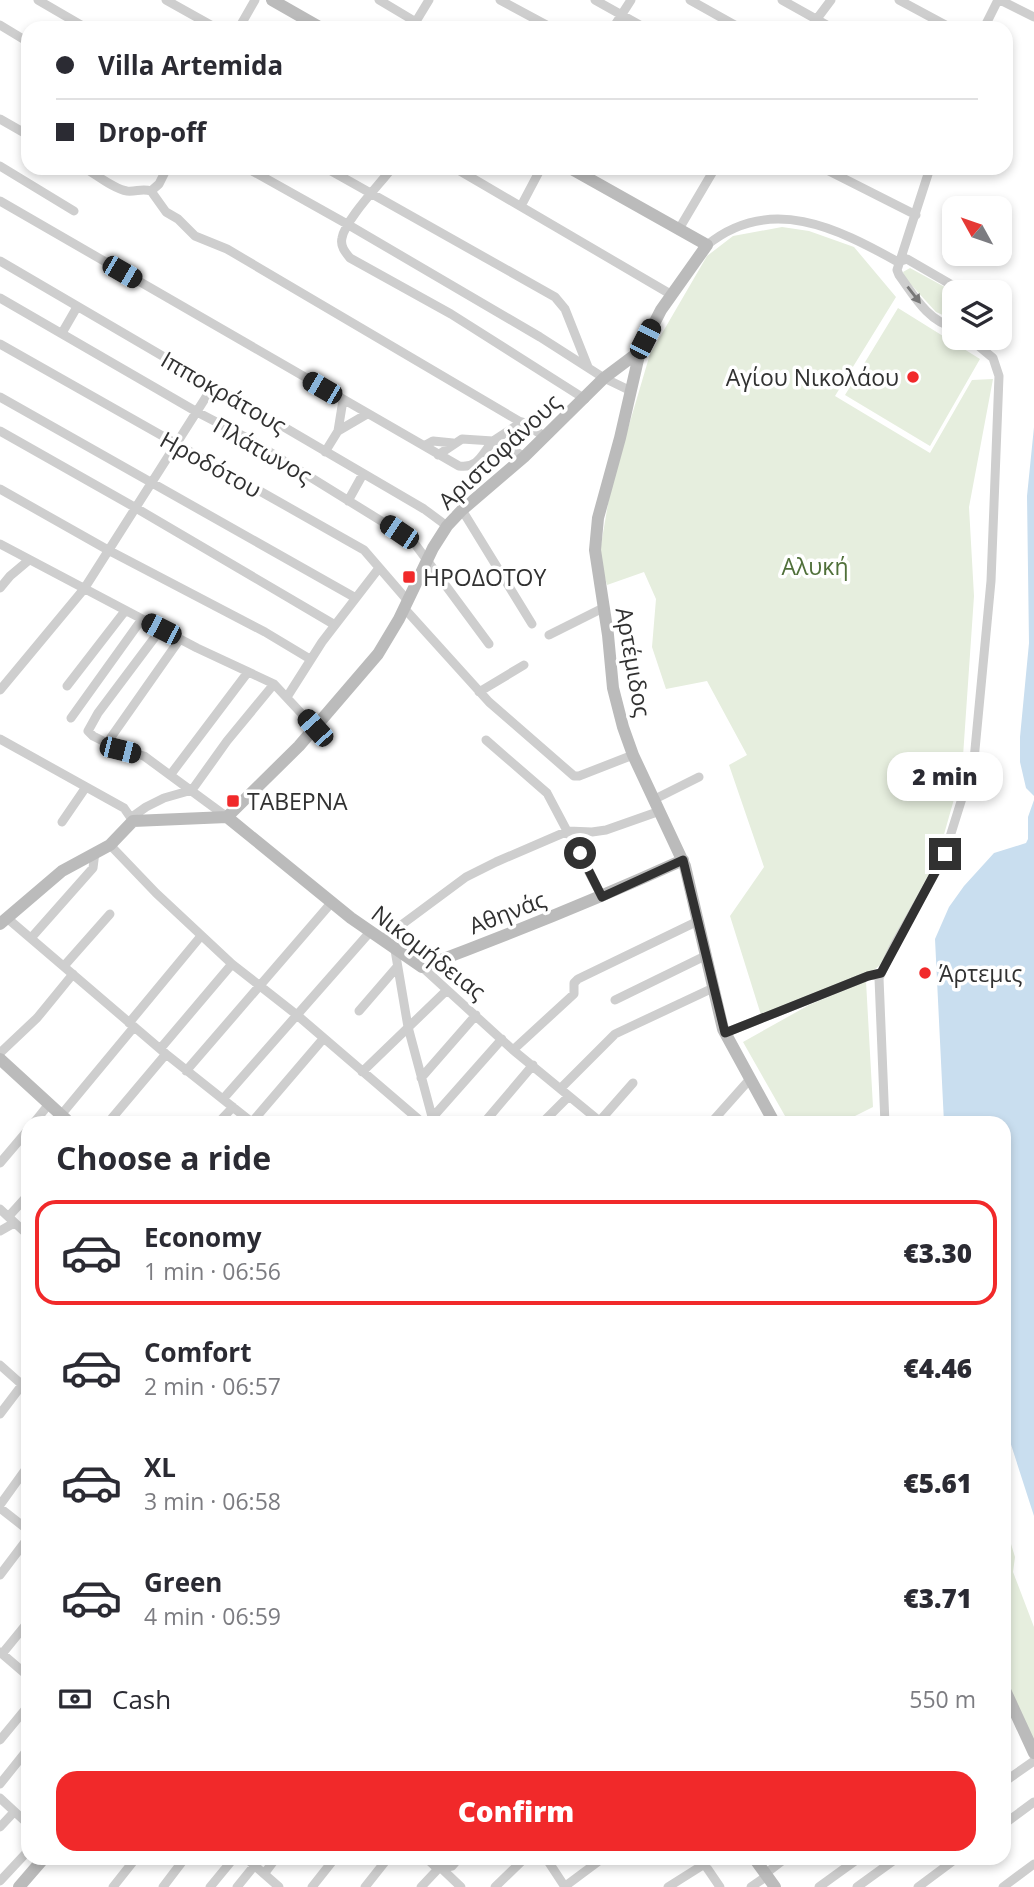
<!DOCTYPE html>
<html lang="en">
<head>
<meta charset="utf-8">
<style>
  :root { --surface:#fff; --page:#f7f7f7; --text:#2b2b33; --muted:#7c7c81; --line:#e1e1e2; --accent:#f1292a }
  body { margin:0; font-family:"Open Sans",sans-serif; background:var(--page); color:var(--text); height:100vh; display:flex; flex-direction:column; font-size:26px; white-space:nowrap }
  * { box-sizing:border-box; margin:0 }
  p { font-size:23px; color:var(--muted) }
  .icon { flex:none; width:38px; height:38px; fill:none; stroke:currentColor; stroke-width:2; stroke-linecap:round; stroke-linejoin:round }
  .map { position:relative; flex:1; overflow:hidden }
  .sheet { position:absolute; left:21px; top:1116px; width:990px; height:749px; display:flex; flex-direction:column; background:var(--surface); border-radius:21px; box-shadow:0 4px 10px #0003 }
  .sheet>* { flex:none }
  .top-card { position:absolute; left:21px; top:21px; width:992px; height:154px; border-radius:21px; box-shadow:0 4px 10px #0003; display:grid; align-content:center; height:154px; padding:0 35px; background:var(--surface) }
  .needle { width:46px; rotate:310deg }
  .tools { position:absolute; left:942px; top:196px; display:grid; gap:14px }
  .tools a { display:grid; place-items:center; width:70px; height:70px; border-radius:14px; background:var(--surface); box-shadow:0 4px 10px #0003; font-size:35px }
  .end { position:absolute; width:32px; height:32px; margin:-16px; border:9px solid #313131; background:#fff; box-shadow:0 0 0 4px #fff }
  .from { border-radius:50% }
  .bubble { position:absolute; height:49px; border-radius:21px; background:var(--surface); box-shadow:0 4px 10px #0003; font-size:23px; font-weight:800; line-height:49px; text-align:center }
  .car { position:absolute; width:21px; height:42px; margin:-21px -10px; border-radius:9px; box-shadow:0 0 5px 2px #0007; background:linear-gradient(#222 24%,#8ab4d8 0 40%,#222 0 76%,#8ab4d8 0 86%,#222 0) }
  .top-card b { display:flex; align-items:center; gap:24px; height:66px; font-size:26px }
  .top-card b+b { border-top:2px solid var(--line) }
  .top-card i { width:18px; height:18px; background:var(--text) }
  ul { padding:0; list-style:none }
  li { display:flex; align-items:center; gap:21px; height:105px; margin:0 14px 10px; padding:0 21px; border:4px solid transparent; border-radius:21px }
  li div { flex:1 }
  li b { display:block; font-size:26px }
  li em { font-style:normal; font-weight:800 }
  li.current { border-color:var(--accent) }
  li>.icon { width:63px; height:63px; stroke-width:1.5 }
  h2 { padding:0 35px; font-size:32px; line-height:84px }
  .pay { display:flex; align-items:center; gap:18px; height:77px; padding:0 35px; font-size:26px }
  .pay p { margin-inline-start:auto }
  .primary-button { display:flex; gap:14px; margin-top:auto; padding:14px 35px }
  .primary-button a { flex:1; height:80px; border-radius:21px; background:var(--accent); color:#fff; font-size:28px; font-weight:800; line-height:80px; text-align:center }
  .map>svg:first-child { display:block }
  .green { fill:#e6eede }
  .water { fill:#c9deef }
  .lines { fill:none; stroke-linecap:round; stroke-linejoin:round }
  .street { stroke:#cecece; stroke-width:9 }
  .secondary { stroke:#bbb; stroke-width:12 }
  .oneway { fill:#787878 }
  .route { stroke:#313131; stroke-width:9 }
  .poi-dot { fill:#f1292a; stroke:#fff; stroke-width:2.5 }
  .labels { text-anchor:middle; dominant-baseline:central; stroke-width:7; stroke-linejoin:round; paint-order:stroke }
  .poi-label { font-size:23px; fill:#313131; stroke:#fff; text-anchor:start }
  .street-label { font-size:23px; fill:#313131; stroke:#fff }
  .park-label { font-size:23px; fill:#50703a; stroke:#fff }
</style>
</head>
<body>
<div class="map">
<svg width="1034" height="1887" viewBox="0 0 1034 1887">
  <rect width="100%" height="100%" fill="#fff"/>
  <path class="green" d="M782 227 809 231 854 247 896 297 835 396 930 453 972 380 993 379 969 507 974 596 962 771 937 859 880 965 874 970 761 1015 730 916 764 867 729 765 747 755 707 681 666 689 652 647 656 599 644 572 607 585 599 557 611 486 650 354 707 256 733 236Z
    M910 268 954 292V320L936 312 904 277 903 272Z
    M898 308 980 359 930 446 845 395Z
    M866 981 873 1107 841 1123H789L743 1042 809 1005Z
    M1004 1521 1015 1557 1013 1572 1034 1627V1748L1005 1685Z"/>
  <path class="water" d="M1034 427V796L1026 788 1020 762V737L1029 643 1027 496Z
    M1034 800V1516L1005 1426 1004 1124 944 1123 935 939 949 907 964 886 994 853 1026 843 1028 839V817Z"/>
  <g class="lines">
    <path class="street" d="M38 0 86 28
      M166 0 216 28
      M379 0 416 22
      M500 0 552 28
      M595 0 645 28
      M690 0 740 28
      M782 0 832 28
      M899 0 951 28
      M1000 0 1034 17
      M0 25 28 42
      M239 28 255 0
      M412 28 429 0
      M613 28 631 0
      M810 28 831 0
      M984 28 998 0
      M0 119 28 135
      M0 166 74 211
      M85 168C97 175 114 189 127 191 136 192 142 188 151 191L159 184 167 168
      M198 168 202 170
      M247 168 347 224 540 337 604 378 631 391
      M326 168 555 297 565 309 588 367
      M392 168C380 184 345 220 342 238 340 246 345 252 350 258L451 314 585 399
      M455 168 672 295
      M823 168 916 215
      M930 168 897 270 899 275C913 294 928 322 954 327
      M151 191 166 212 178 219 195 236 227 249 546 437
      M0 201 459 466C478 469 482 454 493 441L505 444 524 457
      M521 206 541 168
      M679 229 715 168
      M707 245C770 194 837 228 898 262L907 259 964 292
      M0 261 424 509 447 526
      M0 298 197 412 247 438 412 540 489 644
      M62 333 77 307
      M0 344 364 550 408 601
      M0 397 354 597
      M0 431 136 508 335 625
      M338 431 343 400
      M424 446 433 441 453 443
      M512 448 522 424
      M325 452 338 431 367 414
      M438 455 462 439 493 441 522 422
      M0 489 108 550 265 632 310 659
      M348 501 363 474
      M462 510 532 624
      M0 544 197 648 274 684 315 728
      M0 588 10 576 29 560
      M404 608 489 702 574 776H579L633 755
      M161 629 98 713 88 731 93 736 119 749 144 756 227 817
      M549 635 603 608
      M67 686 125 611
      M0 690 84 589 213 386
      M479 692 524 665
      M287 697 322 642 379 568
      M71 718 142 619
      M0 739 124 808 133 821
      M486 740 547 793 602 897
      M107 743 180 639
      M171 774 248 672
      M655 799 699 777
      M132 817 146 807 164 798 192 790 227 741 274 684
      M62 822 86 787
      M110 845 156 893 232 964 297 1015 424 1124
      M7 918 166 1054 254 1124
      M31 938 93 868 95 852
      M381 940 466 877 496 862 568 831 592 832 606 830 660 811
      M395 950 408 1027 434 1124
      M64 966 110 914
      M422 967 513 1050 603 1124
      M615 1000 705 956
      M359 1011 397 967
      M129 1023 201 936
      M725 1033 868 976 881 973
      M160 1049 232 964
      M513 1050 574 994V983L578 979 698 921
      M0 1053 37 1018 73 974
      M186 1071 332 902
      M362 1072 447 990
      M421 1078 476 1015
      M561 1088 615 1034 713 988
      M223 1099 370 932
      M61 1115 134 1027
      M432 1118 502 1039
      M252 1122 323 1039
      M33 1124 49 1104
      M107 1124 166 1054
      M217 1124 233 1107
      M483 1124 533 1065
      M541 1124 569 1096
      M597 1124 633 1083
      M710 1124 750 1079
      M885 1124 879 978 895 944 943 859 974 760 991 581 999 376 993 358 969 338
      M0 1163 28 1130
      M0 1209 28 1235
      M9 1216 28 1195
      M0 1231 14 1223
      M0 1365 28 1390
      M0 1414 22 1385
      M0 1505 28 1466
      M0 1508 28 1530
      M0 1575 28 1538
      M0 1652 28 1676
      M2 1654 28 1622
      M0 1740 28 1706
      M1004 1782 1034 1761
      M0 1784 28 1749
      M0 1798 28 1824
      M1004 1824 1034 1802
      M0 1827 14 1812
      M246 1858 279 1887
      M426 1858 438 1869
      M546 1858 565 1887
      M705 1865 720 1887
      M441 1868 461 1887
      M264 1874 276 1858
      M765 1874 786 1858
      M0 1881 28 1851
      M113 1887 136 1858
      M163 1887 185 1858
      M210 1887 234 1858
      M237 1887 254 1866
      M312 1887 335 1858
      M365 1887 388 1858
      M421 1887 438 1869 452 1866 459 1858
      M495 1887 525 1858
      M564 1887 603 1858
      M668 1887 714 1858
      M751 1887 767 1876
      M819 1887 859 1858
      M857 1887 897 1858
      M918 1887 957 1858
      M1003 1887 1034 1864"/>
    <path class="secondary" d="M272 0 321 28
      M570 168 707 245 661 310 640 351 620 438 598 518 595 550 608 635 613 688 623 727 633 755 685 866 723 1029 775 1124
      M227 817 351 918 422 967C510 934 597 899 683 860
      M0 924 62 871 110 845 133 821 227 817 299 746 378 654 399 619 433 548 447 526 462 510 524 457 604 378 640 351
      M0 1059 71 1124
      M1004 1688 1034 1753
      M754 1858 775 1887
      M19 1887 44 1858"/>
  </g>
  <defs><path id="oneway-solid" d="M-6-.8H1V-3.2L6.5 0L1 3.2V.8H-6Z" transform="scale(1.75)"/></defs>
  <use class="oneway" href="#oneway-solid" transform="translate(914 295) rotate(52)"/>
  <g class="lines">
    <path class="route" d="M580 853 602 897 683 860 725 1033 868 976 881 973 945 854"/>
  </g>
  <g class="poi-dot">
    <circle cx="913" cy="377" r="7"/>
    <rect x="402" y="570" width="14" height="14" rx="3.5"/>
    <rect x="226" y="794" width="14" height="14" rx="3.5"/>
    <circle cx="925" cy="973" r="7"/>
  </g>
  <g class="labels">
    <g class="poi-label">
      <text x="899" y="377" text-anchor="end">Αγίου Νικολάου</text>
      <text x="423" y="577">ΗΡΟΔΟΤΟΥ</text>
      <text x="247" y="801">ΤΑΒΕΡΝΑ</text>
      <text x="939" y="973">Άρτεμις</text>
    </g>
    <g class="street-label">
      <text transform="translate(224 392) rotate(30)">Ιπποκράτους</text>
      <text transform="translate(263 450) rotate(30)">Πλάτωνος</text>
      <text transform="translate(499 451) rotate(-43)">Αριστοφάνους</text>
      <text transform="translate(211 464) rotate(29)">Ηροδότου</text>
      <text transform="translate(634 662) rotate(80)">Αρτέμιδος</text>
      <text transform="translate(507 912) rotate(-21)">Αθηνάς</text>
      <text transform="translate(429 952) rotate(38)">Νικομήδειας</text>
    </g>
    <g class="park-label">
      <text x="815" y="566">Αλυκή</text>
    </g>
  </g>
</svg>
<div class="tools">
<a><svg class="needle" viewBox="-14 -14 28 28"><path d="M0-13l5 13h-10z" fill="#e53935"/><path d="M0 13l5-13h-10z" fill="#7c7c81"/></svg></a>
<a><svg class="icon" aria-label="layers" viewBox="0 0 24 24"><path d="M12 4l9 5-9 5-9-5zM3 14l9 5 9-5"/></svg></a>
</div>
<i class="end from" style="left:580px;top:853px"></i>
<i class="end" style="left:945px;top:854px"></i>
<div class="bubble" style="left:887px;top:752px;width:116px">2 min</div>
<i class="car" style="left:122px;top:272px;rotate:120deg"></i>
<i class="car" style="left:645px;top:339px;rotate:27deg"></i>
<i class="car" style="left:322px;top:388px;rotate:300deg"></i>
<i class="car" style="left:399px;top:532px;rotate:304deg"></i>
<i class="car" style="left:161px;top:629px;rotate:297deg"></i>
<i class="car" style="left:315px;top:728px;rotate:318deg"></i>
<i class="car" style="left:120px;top:750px;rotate:104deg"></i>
<div class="top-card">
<b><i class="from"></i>Villa Artemida</b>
<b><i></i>Drop-off</b>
</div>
<section class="sheet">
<h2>Choose a ride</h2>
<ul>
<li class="current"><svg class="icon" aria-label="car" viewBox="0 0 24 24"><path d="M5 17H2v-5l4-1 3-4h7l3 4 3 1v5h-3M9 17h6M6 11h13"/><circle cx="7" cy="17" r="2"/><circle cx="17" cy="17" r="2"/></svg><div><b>Economy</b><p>1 min · 06:56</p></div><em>€3.30</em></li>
<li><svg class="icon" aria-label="car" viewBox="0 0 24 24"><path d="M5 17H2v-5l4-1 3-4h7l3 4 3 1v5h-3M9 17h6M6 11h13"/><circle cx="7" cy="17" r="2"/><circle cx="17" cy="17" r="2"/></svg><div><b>Comfort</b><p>2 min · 06:57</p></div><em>€4.46</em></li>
<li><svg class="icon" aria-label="car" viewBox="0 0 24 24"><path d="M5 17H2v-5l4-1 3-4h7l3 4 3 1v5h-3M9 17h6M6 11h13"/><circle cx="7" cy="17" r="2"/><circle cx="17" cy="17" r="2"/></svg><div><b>XL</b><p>3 min · 06:58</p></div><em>€5.61</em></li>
<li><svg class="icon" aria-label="car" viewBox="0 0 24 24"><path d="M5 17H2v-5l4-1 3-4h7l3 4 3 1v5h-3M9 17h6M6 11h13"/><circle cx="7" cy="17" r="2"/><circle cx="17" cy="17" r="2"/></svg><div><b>Green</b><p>4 min · 06:59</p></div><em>€3.71</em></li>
</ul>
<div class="pay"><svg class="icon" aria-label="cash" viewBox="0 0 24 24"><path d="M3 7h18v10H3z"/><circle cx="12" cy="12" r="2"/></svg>Cash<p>550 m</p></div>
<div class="primary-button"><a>Confirm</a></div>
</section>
</div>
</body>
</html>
